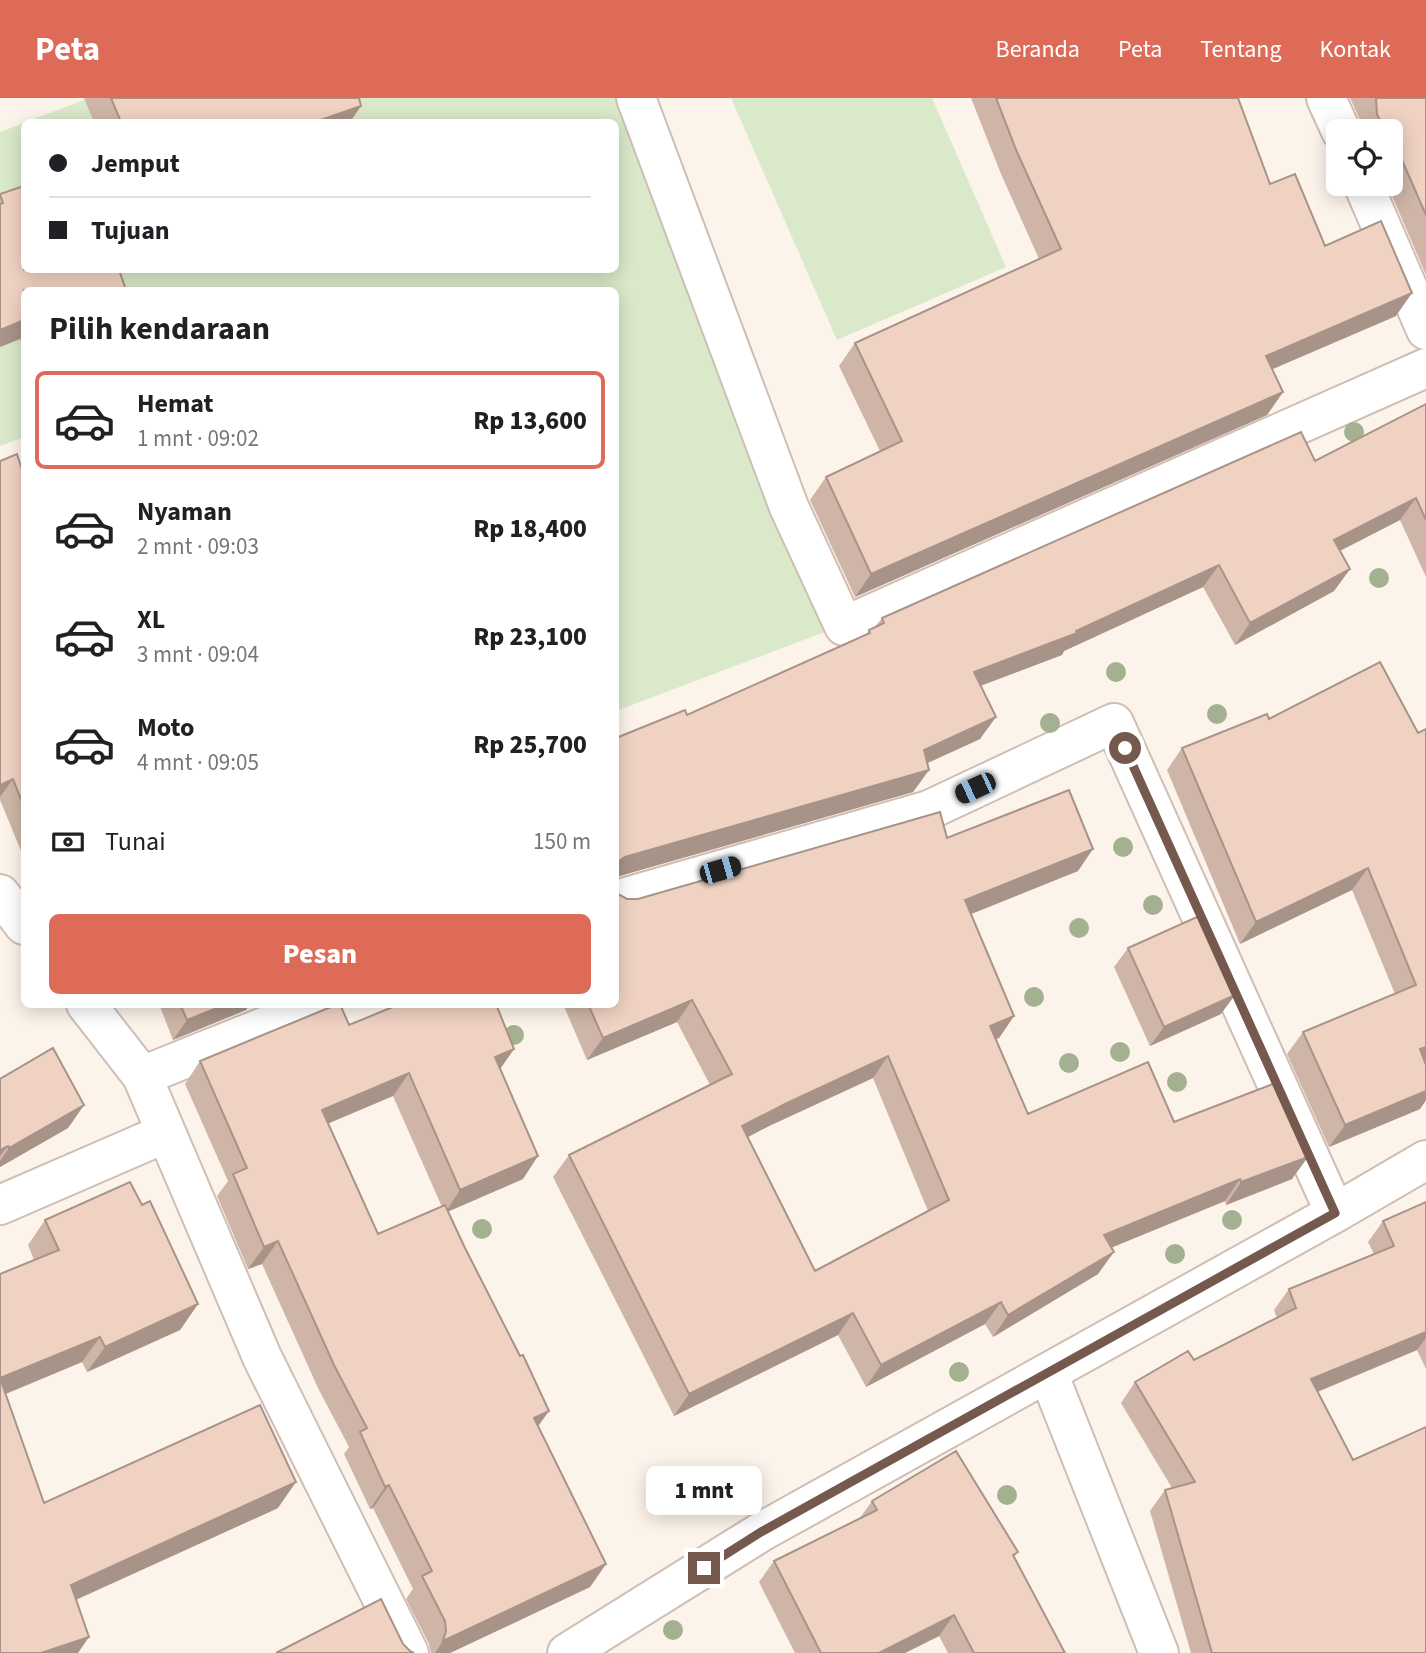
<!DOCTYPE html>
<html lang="id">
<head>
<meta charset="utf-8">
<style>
  :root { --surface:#fff; --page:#f6f6f6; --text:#202124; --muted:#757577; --line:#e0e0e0; --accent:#de6b57 }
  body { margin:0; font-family:"Source Sans 3",sans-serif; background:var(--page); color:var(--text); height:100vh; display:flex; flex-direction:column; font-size:26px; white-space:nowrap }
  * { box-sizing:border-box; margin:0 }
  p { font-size:23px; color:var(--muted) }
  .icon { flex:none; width:38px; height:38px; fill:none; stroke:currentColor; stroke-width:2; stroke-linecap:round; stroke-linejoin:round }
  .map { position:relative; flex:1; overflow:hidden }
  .sheet { position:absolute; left:21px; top:189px; width:598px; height:721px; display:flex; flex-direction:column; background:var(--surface); border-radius:10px; box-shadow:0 4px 18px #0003 }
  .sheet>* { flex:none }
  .hud { position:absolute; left:21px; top:21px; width:598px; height:154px; border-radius:10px; box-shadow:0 4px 18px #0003; display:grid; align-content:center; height:154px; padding:0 28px; background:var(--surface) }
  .fabs { position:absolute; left:1326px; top:21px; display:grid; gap:14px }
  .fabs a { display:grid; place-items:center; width:77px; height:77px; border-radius:10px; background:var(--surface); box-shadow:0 4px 18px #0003; font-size:35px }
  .end { position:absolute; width:32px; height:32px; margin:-16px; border:9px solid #76594e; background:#fff; box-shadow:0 0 0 4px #fff }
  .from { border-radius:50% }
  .bubble { position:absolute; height:49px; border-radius:10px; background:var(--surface); box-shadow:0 4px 18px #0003; font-size:23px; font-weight:800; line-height:49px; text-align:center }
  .car { position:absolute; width:21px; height:42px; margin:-21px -10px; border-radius:9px; box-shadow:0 0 5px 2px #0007; background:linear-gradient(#222 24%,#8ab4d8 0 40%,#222 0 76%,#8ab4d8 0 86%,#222 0) }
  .hud b { display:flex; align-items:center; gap:24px; height:66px; font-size:26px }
  .hud b+b { border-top:2px solid var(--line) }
  .hud i { width:18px; height:18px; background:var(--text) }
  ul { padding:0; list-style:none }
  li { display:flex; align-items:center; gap:21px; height:98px; margin:0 14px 10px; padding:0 14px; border:4px solid transparent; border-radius:10px }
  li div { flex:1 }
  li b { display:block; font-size:26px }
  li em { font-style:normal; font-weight:800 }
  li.current { border-color:var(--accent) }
  li>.icon { width:63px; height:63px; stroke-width:1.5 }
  h2 { padding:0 28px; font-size:32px; line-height:84px }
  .pay { display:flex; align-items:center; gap:18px; height:77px; padding:0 28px; font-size:26px }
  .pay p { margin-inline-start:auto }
  .cta { display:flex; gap:14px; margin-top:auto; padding:14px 28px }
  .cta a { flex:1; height:80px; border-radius:10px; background:var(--accent); color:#fff; font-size:28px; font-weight:800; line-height:80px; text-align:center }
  header { display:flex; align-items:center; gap:42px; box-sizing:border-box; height:98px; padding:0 35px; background:var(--accent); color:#fff }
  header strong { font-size:33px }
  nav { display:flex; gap:38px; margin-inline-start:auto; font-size:24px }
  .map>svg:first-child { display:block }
  .green { fill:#d9e9c9; fill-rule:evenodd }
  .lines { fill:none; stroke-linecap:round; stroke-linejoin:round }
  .minor-casing { stroke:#d0bdb3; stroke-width:42 }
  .minor { stroke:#fff; stroke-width:38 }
  .tree { fill:#a3b191 }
  .wall { fill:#ceb5a8; fill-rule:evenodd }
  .shaded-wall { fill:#a89388 }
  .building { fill:#f0d2c3; stroke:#a89388; stroke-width:2; fill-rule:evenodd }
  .route { stroke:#76594e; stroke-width:9 }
</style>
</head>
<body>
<header>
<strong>Peta</strong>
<nav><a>Beranda</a><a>Peta</a><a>Tentang</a><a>Kontak</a></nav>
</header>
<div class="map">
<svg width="1426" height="1555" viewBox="0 0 1426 1555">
  <rect width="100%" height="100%" fill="#fcf4eb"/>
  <path class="green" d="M89 0H622L827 533 616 613V192H24V339L0 348V34ZM24 24H616V172H24Z
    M731 0H932L1006 169 837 242Z"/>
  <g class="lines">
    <g class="minor-casing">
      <path id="minor" d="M636 0 789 409 844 528 1426 270
        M1326 0 1341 33
        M1363 86 1426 232
        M0 796 24 827
        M616 802 929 712 1114 625 1335 1115
        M86 906 142 978 262 1259 409 1555
        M142 978 321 906
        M0 1107 166 1035
        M1048 1275 1159 1555
        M567 1555 761 1434 1335 1115 1426 1062"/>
    </g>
    <use href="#minor" class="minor"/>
  </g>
  <g class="tree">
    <circle cx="1354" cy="334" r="10"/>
    <circle cx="1379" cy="480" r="10"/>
    <circle cx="1116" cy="574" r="10"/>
    <circle cx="1217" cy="616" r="10"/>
    <circle cx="1050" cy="625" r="10"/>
    <circle cx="1123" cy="749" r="10"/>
    <circle cx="1153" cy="807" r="10"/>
    <circle cx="1079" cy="830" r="10"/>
    <circle cx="1034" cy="899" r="10"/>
    <circle cx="514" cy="937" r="10"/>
    <circle cx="1120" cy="954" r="10"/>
    <circle cx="1069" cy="965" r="10"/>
    <circle cx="1177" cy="984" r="10"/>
    <circle cx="1232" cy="1122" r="10"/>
    <circle cx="482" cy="1131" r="10"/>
    <circle cx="1175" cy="1156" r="10"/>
    <circle cx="959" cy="1274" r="10"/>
    <circle cx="1007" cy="1397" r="10"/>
    <circle cx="673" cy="1532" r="10"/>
  </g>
  <path class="wall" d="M84 0H359L361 8 350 24H94Z
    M971 0H1238L1270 86 1325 148 1396 218 1272 271 1283 294 1267 317 855 499 810 402 826 379 880 353 839 268 855 245 1039 161 1001 76Z
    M1350 0H1426V177L1387 86H1391V33H1361V24Z
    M0 96 24 192V255L20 241 0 249Z
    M1426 306V479L1400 422 1340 453 1350 471 1334 493 1235 547 1203 489 1064 553 1062 557 981 587 980 641 927 665 929 672 913 694 616 779V640L687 617 866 537 869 532 875 529 882 520 1315 363Z
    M0 363 24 378V760L0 702Z
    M1269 621 1418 635 1426 1002 1420 1011 1329 1049 1287 956 1303 934 1395 896 1352 792 1240 846 1167 672 1182 650Z
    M947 740 1078 773 970 816 1014 918 999 940 996 941 1028 1016 1174 1024 1303 1046 1292 1081 1226 1107 1225 1103 1111 1150 1098 1176 993 1239 985 1226 866 1289 838 1237 674 1318 553 1079 569 1057 710 987 677 924 587 962 563 906H616L617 796 627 801H638ZM873 980 928 1113 815 1173 748 1039 769 1028Z
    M1128 850 1221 916 1150 948 1114 869Z
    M159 906H250L246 912 173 942Z
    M349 927 514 951 500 971 523 1081 448 1113 465 1150 549 1313 538 1328 606 1466 590 1489 450 1555H431L429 1546 406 1501 413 1491 373 1410 370 1411 344 1356 349 1349 318 1290 262 1166 248 1171 217 1098 228 1083 185 986 200 963ZM393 998 442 1109 378 1136 328 1025Z
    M0 981 84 1007 68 1030 0 1069Z
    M1426 1104V1271L1417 1252 1318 1294 1426 1555H1191L1150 1413 1165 1392 1172 1390 1121 1305 1135 1284 1194 1262 1277 1220 1274 1212 1289 1191 1374 1156 1368 1144 1383 1123Z
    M45 1122 198 1206 180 1232 87 1274 82 1264 6 1296 44 1405 278 1410 76 1502 0 1555V1176L34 1162 28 1147Z
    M872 1403 1018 1454 1014 1459 1065 1555H948L939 1538 905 1555H795L759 1484 774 1463 860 1420Z"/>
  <path class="shaded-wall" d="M361 8 350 24H315Z
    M1412 195 1396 218 1250 281 1266 258Z
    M24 222V234L20 241 0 249V232Z
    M1283 294 1267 317 855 499 871 476Z
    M1416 400 1400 422 1318 464 1334 442Z
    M1219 467 1203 489 1064 553 1062 557 959 596 974 574 1076 533Z
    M1350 471 1334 493 1235 547 1250 525Z
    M996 619 980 641 908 674 924 652Z
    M929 672 913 694 616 779V765L625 759Z
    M13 681 0 699V687Z
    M1093 751 1078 773 949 825 965 802Z
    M1368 770 1352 792 1240 846 1256 824Z
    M1235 897 1221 916 1150 948 1164 929Z
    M692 902 677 924 587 962 603 940Z
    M227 906H250L246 912 173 942 187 922Z
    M1014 918 999 940 975 950 990 928Z
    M1426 949V964L1404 973 1420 951Z
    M514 951 498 974 495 959Z
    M888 958 873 980 769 1028 727 1050 742 1028 785 1006Z
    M409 975 393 998 306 1035 322 1012Z
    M1426 993V1002L1420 1011 1329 1049 1345 1027Z
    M84 1007 68 1030 0 1069V1063L9 1050Z
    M8 1048 0 1058V1052Z
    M538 1058 523 1081 445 1115 460 1092Z
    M1308 1059 1292 1081 1226 1107 1241 1084Z
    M1240 1081 1225 1103 1088 1159 1104 1137Z
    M278 1143 262 1166 248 1171 264 1149Z
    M1114 1154 1098 1176 993 1239 1008 1217Z
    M1001 1204 985 1226 866 1289 881 1267Z
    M198 1206 180 1232 87 1274 105 1249Z
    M853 1215 838 1237 674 1318 689 1296Z
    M1426 1234V1240L1417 1252 1297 1302 1311 1281Z
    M100 1239 82 1264 0 1298V1280Z
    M549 1313 533 1335 534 1320Z
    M296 1384 278 1410 53 1512 71 1487Z
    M389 1387 373 1410 370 1411 385 1389Z
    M606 1466 590 1489 450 1555H435L443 1543Z
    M954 1517 939 1538 905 1555H879Z
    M89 1539 78 1555H41Z"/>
  <path class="building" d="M111 0H359L361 8 315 24H121Z
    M996 0H1238L1270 86 1295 76 1325 148 1381 123 1412 195 1266 258 1283 294 871 476 826 379 902 343 855 245 1061 151 1017 54Z
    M1376 0H1426V117L1399 55 1391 47V33H1385L1377 16Z
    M24 88V172H119L126 192H24V222L0 232V106L3 105 0 96Z
    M1426 306V422L1416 400 1334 442 1350 471 1250 525 1219 467 1076 533 1077 535 974 574 996 619 924 652 929 672 625 759 616 765V640L685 612 687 617 870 535 869 532 884 525 882 520 1301 334 1315 363Z
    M17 356 24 378V709L13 681 0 687V363Z
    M1380 564 1418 635 1426 631V949L1420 951 1426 967V993L1345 1027 1303 934 1416 887 1368 770 1256 824 1182 650 1267 616 1269 621Z
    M1069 692 1093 751 965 802 1014 918 990 928 1028 1016 1148 964 1174 1024 1278 984 1304 1044H1302L1308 1059 1241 1084 1240 1081 1104 1137 1114 1154 1008 1217 1001 1204 881 1267 853 1215 689 1296 569 1057 732 976 692 902 603 940 588 906H616V795L627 801H638L940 714 947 740ZM888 958 949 1102 815 1173 742 1028 785 1006Z
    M1199 818 1235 897 1164 929 1128 850Z
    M180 906H227L187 922Z
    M338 906H340L349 927 400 906H496L514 951 495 959 538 1058 460 1092 409 975 322 1012 378 1136 445 1107 465 1150 520 1258 523 1257 549 1313 534 1320 606 1466 443 1543 446 1533 445 1523 422 1478 432 1473 389 1387 385 1389 360 1334 367 1330 334 1267 278 1143 264 1149 233 1076 247 1070 200 963Z
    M53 950 84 1007 9 1050 8 1048 0 1052V981Z
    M130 1084 142 1107 150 1103 198 1206 105 1249 100 1239 0 1280 44 1405 260 1307 296 1384 71 1487 89 1539 41 1555H0V1176L59 1152 45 1122Z
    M1426 1104V1234L1311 1281 1353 1362 1426 1329V1555H1212L1165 1392 1195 1384 1135 1284 1188 1253 1194 1262 1296 1210 1289 1191 1394 1148 1383 1123Z
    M956 1353 1018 1454 1013 1457 1065 1555H974L954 1517 879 1555H821L774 1463 877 1412 872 1403Z
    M381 1501 403 1546 410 1553 414 1555H276Z"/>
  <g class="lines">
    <path class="route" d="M704 1470 761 1434 1335 1115 1125 650"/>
  </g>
</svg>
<div class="fabs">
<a><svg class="icon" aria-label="locate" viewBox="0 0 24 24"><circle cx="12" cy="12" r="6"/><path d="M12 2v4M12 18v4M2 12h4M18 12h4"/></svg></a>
</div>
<i class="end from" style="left:1125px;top:650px"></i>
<i class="end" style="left:704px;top:1470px"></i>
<div class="bubble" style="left:646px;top:1368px;width:116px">1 mnt</div>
<i class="car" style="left:975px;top:690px;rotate:245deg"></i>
<i class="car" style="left:720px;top:772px;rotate:74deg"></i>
<div class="hud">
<b><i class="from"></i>Jemput</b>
<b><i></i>Tujuan</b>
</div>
<section class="sheet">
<h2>Pilih kendaraan</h2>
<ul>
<li class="current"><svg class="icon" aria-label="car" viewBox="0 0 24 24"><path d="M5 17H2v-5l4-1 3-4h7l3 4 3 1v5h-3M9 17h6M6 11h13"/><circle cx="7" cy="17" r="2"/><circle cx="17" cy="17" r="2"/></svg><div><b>Hemat</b><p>1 mnt · 09:02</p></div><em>Rp 13,600</em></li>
<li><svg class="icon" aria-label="car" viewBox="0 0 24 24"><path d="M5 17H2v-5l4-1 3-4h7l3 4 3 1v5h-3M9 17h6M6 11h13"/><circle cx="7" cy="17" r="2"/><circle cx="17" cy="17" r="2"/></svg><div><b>Nyaman</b><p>2 mnt · 09:03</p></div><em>Rp 18,400</em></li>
<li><svg class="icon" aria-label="car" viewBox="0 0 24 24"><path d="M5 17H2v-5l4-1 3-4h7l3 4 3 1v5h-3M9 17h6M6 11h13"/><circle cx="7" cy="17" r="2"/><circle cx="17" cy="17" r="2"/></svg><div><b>XL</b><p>3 mnt · 09:04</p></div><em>Rp 23,100</em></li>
<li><svg class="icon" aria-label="car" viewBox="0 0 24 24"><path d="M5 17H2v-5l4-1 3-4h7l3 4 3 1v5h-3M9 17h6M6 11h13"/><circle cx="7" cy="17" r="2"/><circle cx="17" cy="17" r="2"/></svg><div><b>Moto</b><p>4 mnt · 09:05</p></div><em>Rp 25,700</em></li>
</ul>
<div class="pay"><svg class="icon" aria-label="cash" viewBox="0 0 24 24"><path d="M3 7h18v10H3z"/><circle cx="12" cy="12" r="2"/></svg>Tunai<p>150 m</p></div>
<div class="cta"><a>Pesan</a></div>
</section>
</div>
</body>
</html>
